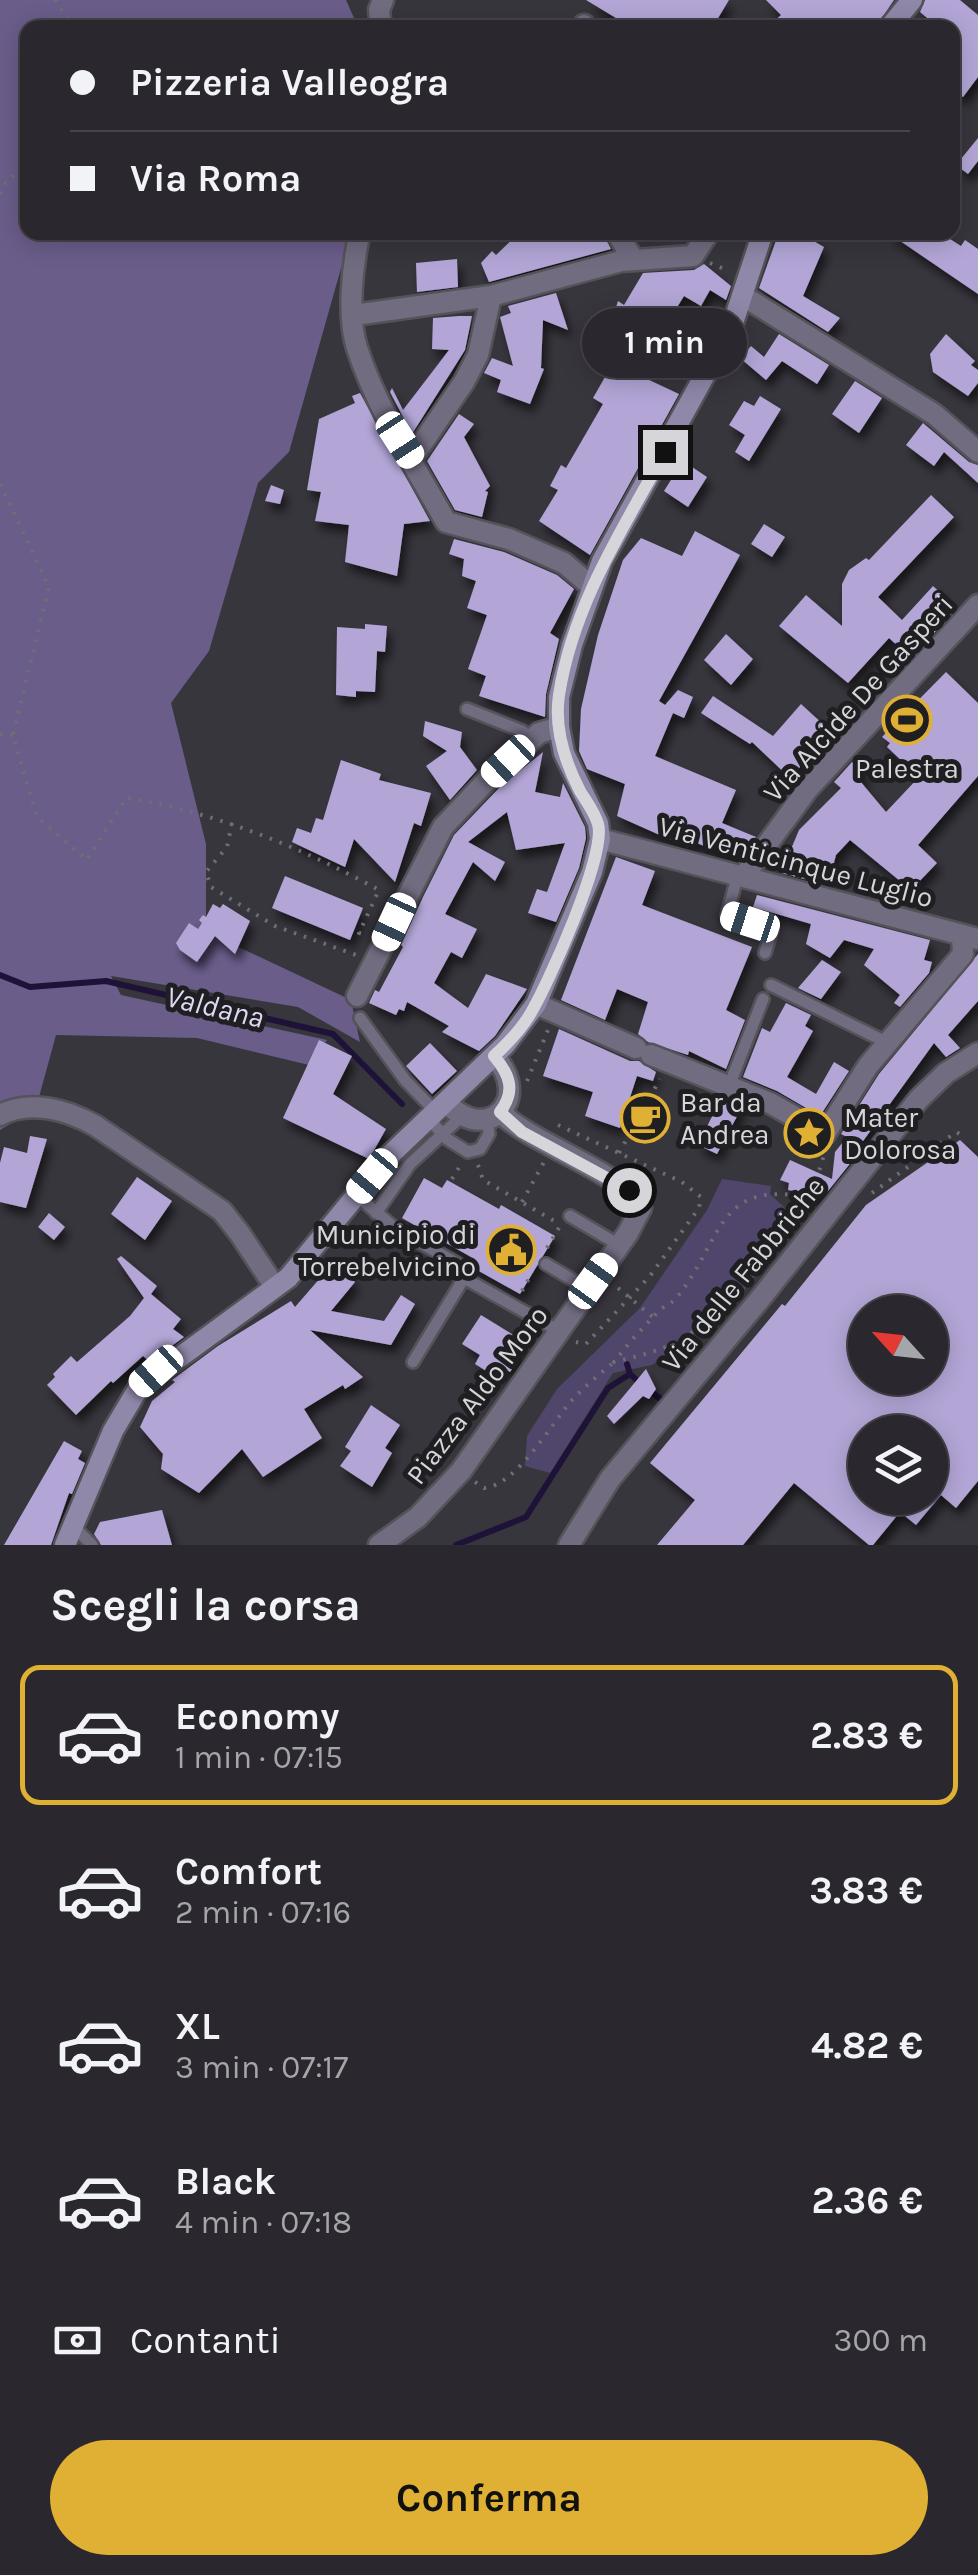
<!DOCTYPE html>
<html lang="it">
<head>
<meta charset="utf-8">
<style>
  :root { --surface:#2a282e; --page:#36343a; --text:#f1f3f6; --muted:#a5a6aa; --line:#46444a; --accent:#e0b034 }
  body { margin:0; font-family:Karla,sans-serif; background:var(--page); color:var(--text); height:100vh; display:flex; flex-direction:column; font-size:38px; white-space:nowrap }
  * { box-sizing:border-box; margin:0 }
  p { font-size:32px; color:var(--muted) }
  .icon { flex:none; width:55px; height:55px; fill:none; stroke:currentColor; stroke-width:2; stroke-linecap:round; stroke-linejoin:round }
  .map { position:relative; height:1545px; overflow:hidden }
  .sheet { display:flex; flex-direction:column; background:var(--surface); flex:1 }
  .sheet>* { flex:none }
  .banner { position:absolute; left:20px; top:20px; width:940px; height:220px; border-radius:20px; box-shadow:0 5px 25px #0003,0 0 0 2px var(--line); display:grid; align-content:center; height:220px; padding:0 50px; background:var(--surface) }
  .needle { width:65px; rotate:297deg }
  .buttons { position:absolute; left:848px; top:1295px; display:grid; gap:20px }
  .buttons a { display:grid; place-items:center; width:100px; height:100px; border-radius:50%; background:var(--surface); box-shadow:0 5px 25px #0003,0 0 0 2px var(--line); font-size:50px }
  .end { position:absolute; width:45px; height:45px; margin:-22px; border:12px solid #d6d5d9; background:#111; box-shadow:0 0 0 5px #111 }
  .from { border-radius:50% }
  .bubble { position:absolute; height:70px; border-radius:35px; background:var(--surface); box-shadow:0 5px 25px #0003,0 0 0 2px var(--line); font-size:32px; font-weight:700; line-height:70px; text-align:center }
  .car { position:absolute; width:30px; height:60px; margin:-30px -15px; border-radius:12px; box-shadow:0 0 8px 2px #0007; background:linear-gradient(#fff 24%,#345 0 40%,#fff 0 76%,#345 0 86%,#fff 0) }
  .banner b { display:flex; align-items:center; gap:35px; height:95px; font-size:38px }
  .banner b+b { border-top:2px solid var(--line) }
  .banner i { width:25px; height:25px; background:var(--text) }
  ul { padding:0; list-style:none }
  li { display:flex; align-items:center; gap:30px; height:140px; margin:0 20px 15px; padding:0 30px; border:5px solid transparent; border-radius:20px }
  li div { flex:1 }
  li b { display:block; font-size:38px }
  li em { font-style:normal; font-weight:700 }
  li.active { border-color:var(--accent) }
  li>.icon { width:90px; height:90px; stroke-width:1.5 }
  h2 { padding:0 50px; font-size:45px; line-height:120px }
  .pay { display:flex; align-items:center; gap:25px; height:110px; padding:0 50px; font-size:38px }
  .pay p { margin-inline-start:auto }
  .button { display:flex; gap:20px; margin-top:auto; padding:20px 50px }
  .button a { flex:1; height:115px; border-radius:60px; background:var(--accent); color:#111; font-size:40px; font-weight:700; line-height:115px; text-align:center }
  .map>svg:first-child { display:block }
  .green { fill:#50456a }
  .forest { fill:#6a5d8a }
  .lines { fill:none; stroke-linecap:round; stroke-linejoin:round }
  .stream { stroke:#1f1238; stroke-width:6 }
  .building { fill:#b3a6d7; fill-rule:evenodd; filter:url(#shadow) }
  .service-casing { stroke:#545359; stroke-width:16 }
  .minor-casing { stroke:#545359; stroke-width:25 }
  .tertiary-casing { stroke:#545359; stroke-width:25 }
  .secondary-casing { stroke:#545359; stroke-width:25 }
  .path { stroke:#6f6e74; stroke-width:4; stroke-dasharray:2.5 8; stroke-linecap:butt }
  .service { stroke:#716c80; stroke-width:11 }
  .minor { stroke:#716c80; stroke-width:20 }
  .tertiary { stroke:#716c80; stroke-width:20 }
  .secondary { stroke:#9088a9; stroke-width:20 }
  .route { stroke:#d6d5d9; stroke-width:12 }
  .labels { text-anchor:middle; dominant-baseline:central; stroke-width:10; stroke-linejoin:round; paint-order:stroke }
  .street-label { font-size:28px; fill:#d6d5d9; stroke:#1f1e21 }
  .poi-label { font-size:28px; fill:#d6d5d9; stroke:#1f1e21; text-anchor:start }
  .water-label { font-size:30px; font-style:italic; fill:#dfd8f5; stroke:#1f1e21 }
</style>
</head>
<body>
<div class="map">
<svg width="978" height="1545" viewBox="0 0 978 1545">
  <defs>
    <filter id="shadow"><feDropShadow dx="4.5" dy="8" stdDeviation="5" flood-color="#0009"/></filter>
  </defs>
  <rect width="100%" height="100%" fill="#38363d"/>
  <path class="green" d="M722 1179 771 1186 770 1194 798 1220 791 1237 770 1257 725 1315 652 1365 613 1373 550 1473 525 1466 527 1436 557 1389 640 1308 707 1210Z"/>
  <path class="forest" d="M0 0H346L358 27 28 28V232L351 233 289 452 258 483 209 651 171 703 206 844V920L180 950 197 962 215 936 351 1000 360 1042 298 1007 111 976 121 995 327 1040 309 1065 197 1038 56 1035 36 1108 0 1130Z"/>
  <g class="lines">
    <path class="stream" d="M0 975 30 987 106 981 333 1034 402 1104
      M627 1364 630 1374 640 1383
      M650 1391 662 1400
      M456 1545 526 1517 608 1388 630 1374"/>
  </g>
  <path class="building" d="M586 0H729L712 28H610L616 18Z
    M766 0H894L875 28H767L781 15Z
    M925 0H960L978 15V77L963 97 952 90V28H939L920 12Z
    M978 138V161L968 174 956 165Z
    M520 232H602L611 249 489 282 481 263 492 251 496 255Z
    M779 232H813L810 239 824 247 803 296 840 318 828 332 759 288Z
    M887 232H939L961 246 965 240 978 249V294Z
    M457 259 458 287 417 292 416 263Z
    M704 264 731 286 726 300 710 290 701 306 684 296 650 351 609 329 618 301 624 305 643 273 694 270Z
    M556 293 568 330 543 320 541 368 544 369 530 404 497 392 501 380 484 373 492 358 513 366 500 317 511 313 508 306Z
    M459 316H472L465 350 412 434 390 392 392 388 403 410 449 350 432 349 433 318Z
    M779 334 829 365 817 384 782 361 766 380 740 358 751 346 764 357Z
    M946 334 975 361 971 365 978 370V383L968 396 933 372 930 354Z
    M613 363 679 394 590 555 539 521 558 490 550 486 561 465 566 468 603 404 593 398Z
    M855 381 882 398 859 433 832 414Z
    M360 393 430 521 404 524 397 576 345 562 349 525 315 521 321 492 307 490 319 419 355 403 352 396Z
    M760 396 781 409 749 461 735 452 745 435 729 425 744 401 754 406Z
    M459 414 474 424 464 437 490 486 485 491 488 492 482 517 455 510 427 461Z
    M923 423 969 462 978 465V483L944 452 934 466 906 445Z
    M683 461 707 477 688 507 664 491Z
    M271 485 284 490 280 504 265 501Z
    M931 495 954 517 878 597 902 620 933 586 957 608 911 658 889 638 848 683 779 626 806 595 842 626V584L849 570 866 558 869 560Z
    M764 524 785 537 772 557 751 544Z
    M695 531 740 555 659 701 665 705 678 690 693 697 684 718 673 713 655 756 736 790 722 823 756 837 738 860 692 841 689 848 617 816 625 784 587 769 579 751 581 709 598 635 623 560 641 538 682 556Z
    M454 539 504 552 557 575 574 589 550 633 559 639 546 694 545 717 479 696 486 676 468 669 487 615 467 608 476 581 462 576 464 559 449 554Z
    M365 624 387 626 385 652 377 651 375 692 356 691V697L336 695 337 627 365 629Z
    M726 634 753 659 731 685 704 660Z
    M946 672 978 703V776L918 845 937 863 911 890 850 840 836 855 828 885 781 873 799 830 841 788 834 782 852 762 865 774 860 781 886 812 919 777 887 747 890 743 882 737Z
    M713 696 773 736 801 704 825 726 817 737 820 740 791 779 752 742 750 744 701 713Z
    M425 721 462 732 460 747 477 770 450 800 426 766 447 751 423 736Z
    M543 752 535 792 560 797 563 783 585 827 586 838 579 868 556 922 528 913 537 889 547 892 565 843 516 850 507 812 468 842 505 862 495 881 473 862 445 914 477 929 462 958 451 952 434 983 468 1008 486 974 527 989 495 1036 479 1051 442 1032 449 1026 407 1002 404 1011 399 1009 396 1015 369 1003 375 990 379 992 403 947 401 945 423 897 454 835 500 787Z
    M341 760 381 774 379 780 431 793 421 826 414 823 395 882 354 839 345 867 292 842 297 828 311 833 316 818 323 820Z
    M616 857 655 871 642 905 752 947 726 1010 745 1020 726 1069 689 1051 688 1055 648 1042 638 1034 648 1002 617 989 605 1020 561 1000Z
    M285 876 363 908 350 940 272 908Z
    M757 895 930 940 924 960 932 962 929 973 900 1007 894 1003 900 995 864 965 874 949 844 940 830 958 806 944 811 924 753 907Z
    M213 904 220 908 223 904 250 921 235 954 215 936 197 962 180 950 176 943 189 923 198 929 202 923 199 920 203 915 206 917Z
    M978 954V1001L948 1035 960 1048 946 1057 934 1043 858 1148 861 1150 824 1196 788 1190 789 1183 780 1180 790 1160 832 1179 835 1152 847 1137 841 1134 879 1074Z
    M822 960 841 972 821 999 798 988Z
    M786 1003 811 1015 805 1026 813 1031 787 1077 816 1094 834 1062 849 1071 820 1116 777 1091 743 1077 762 1028 770 1032Z
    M559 1029 630 1061H639L656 1072 653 1081 637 1076 620 1128 585 1116 593 1092 543 1076Z
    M319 1040 352 1056 333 1094 386 1129 369 1159 283 1118Z
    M430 1043 457 1071 432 1094 406 1066Z
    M721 1098 742 1107 717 1154 698 1145Z
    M30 1136 47 1139 26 1208 0 1202V1163L4 1147 27 1153Z
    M960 1140 978 1157V1481L956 1508 941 1495 916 1525 900 1512 873 1545H869L794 1483 743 1545H657L695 1500 650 1463 782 1304 785 1306 866 1205ZM865 1312H930V1378H865ZM865 1432H930V1498H865Z
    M137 1177 172 1201 145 1240 111 1214Z
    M424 1178 442 1188 447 1180 499 1209 501 1205 555 1236 520 1294 468 1265 471 1257 402 1218Z
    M49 1213 65 1227 54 1240 38 1227Z
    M121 1256 157 1286 151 1294 181 1319 173 1329 184 1337 150 1362 143 1356 113 1383 111 1381 76 1415 47 1385 55 1377 53 1374 71 1356 77 1362 130 1316 144 1298 117 1259Z
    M334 1262 355 1282 331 1311 384 1321 401 1295 415 1304 391 1345 310 1330 363 1377 345 1389 343 1385 304 1409 322 1438 263 1477 242 1449 199 1493 161 1469 163 1454 140 1427 152 1401 175 1382 172 1380 218 1346 291 1301 295 1307Z
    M481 1315 520 1339 515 1348 522 1353 510 1372 502 1367 496 1377 475 1364 480 1355 462 1344Z
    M646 1369 656 1389 649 1399 643 1396 614 1424 607 1416Z
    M371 1405 400 1425 385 1448 392 1453 372 1487 340 1466 351 1451 345 1447Z
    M64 1441 82 1451 78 1459 85 1463 72 1494 69 1493 51 1545H4Z
    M162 1510 172 1545H101L94 1534 100 1522Z"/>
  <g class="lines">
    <g class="service-casing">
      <path id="service" d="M467 709 522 731 531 740
        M738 874 727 915 772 930 765 953
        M771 985 888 1043
        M360 1018 405 1080 435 1111
        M729 1086 763 999
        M428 1118 447 1139 468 1152 480 1149 489 1134 487 1119
        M356 1195 395 1228 458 1264 464 1278 559 1331
        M376 1213 410 1164 461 1117
        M570 1216 619 1245
        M546 1264 588 1289
        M413 1362 464 1278
        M73 1526 92 1545"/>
    </g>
    <g class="minor-casing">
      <path id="minor" d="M584 25 586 28
        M381 28 379 10 383 0
        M360 232C352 266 347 316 357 348 377 410 415 466 446 522L509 539 564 563 591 586
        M616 232 634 260
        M743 296 934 414 978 452
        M354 315 491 296 621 261 693 256 709 232
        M412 458 464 382 478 355 491 296
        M744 876 807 790 978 605
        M357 996 443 827 490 777 539 733 559 727
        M536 1004 636 1048
        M651 1055 770 1103 825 1134 868 1066 963 954 962 935
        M446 1102C486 1146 534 1100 494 1056
        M0 1115C30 1099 68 1110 96 1126L222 1211 240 1234 275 1287
        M379 1545 418 1517 461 1471 628 1233 641 1208C628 1175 531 1144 500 1112
        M569 1545 610 1479 760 1299 919 1099 946 1073 978 1053"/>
    </g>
    <g class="tertiary-casing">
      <path id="tertiary" d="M600 839 978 939"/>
    </g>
    <g class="secondary-casing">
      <path id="secondary" d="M889 28 912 0
        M65 1545 113 1431 139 1387 288 1278 388 1157 505 1045 536 1004 592 872 600 839 598 823 564 753 559 727V697L572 645 602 561 732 326 763 232"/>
    </g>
    <path class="path" d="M55 0 74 28
      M0 194 5 184 28 161
      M710 263 729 271
      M0 484 49 587 13 735 37 817 87 860 126 798C215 812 300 847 379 890L359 933 365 934
      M0 734 13 735
      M232 823 227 847 206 872 211 887 275 926 356 955
      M527 1081 548 1030
      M558 1125 682 1182 701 1197 699 1208 650 1276 586 1344 576 1342
      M619 1153 660 1079
      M478 1165 483 1180 556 1222
      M452 1179 460 1166
      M872 1193 956 1132 963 1136
      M810 1200 825 1152
      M522 1202 544 1162
      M786 1236C740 1244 730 1304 695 1330 671 1349 643 1355 614 1362 628 1344 644 1326 660 1310 666 1305 673 1303 678 1296 723 1239 717 1178 811 1198
      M547 1248 560 1226
      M618 1288 654 1318
      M522 1291 532 1273
      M475 1482 484 1488C516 1486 552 1423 572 1400 585 1386 600 1374 614 1362"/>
    <use href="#service" class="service"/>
    <use href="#minor" class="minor"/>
    <use href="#tertiary" class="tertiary"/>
    <use href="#secondary" class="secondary"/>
  </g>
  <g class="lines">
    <path class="route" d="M629 1190 522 1132 500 1112C516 1091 510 1075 494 1056 507 1044 520 1031 529 1016 547 987 607 854 598 824 595 813 586 801 580 791 565 762 554 728 559 695 573 605 622 530 665 452"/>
  </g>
  <defs>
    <g id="stadium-ring" transform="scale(2.5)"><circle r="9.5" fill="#1f1e21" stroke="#e0b034" stroke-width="1.5"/><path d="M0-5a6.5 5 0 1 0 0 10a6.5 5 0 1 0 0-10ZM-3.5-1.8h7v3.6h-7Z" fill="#e0b034"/></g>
    <g id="cafe-ring" transform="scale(2.5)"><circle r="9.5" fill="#1f1e21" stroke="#e0b034" stroke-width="1.5"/><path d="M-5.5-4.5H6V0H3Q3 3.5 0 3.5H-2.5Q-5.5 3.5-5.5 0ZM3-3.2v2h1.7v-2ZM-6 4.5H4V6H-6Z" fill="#e0b034"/></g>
    <g id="sight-ring" transform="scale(2.5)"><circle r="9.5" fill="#1f1e21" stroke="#e0b034" stroke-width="1.5"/><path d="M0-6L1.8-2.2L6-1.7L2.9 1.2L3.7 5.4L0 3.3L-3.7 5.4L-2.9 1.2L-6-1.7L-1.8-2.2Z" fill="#e0b034"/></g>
    <g id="civic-ring" transform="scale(2.5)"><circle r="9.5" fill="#1f1e21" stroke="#e0b034" stroke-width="1.5"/><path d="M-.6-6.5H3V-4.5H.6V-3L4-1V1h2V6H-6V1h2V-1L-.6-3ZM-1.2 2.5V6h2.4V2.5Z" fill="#e0b034"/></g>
  </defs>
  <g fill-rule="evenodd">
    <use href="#stadium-ring" x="907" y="720"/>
    <use href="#cafe-ring" x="645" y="1118"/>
    <use href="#sight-ring" x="809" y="1133"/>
    <use href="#civic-ring" x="511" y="1250"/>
  </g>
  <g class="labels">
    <g class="street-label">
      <text transform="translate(858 698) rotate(-48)">Via Alcide De Gasperi</text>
      <text transform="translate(796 862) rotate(15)">Via Venticinque Luglio</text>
      <text transform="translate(743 1274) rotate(-51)">Via delle Fabbriche</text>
      <text transform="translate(477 1395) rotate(-53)">Piazza Aldo Moro</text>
    </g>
    <g class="poi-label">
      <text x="907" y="768" text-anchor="middle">Palestra</text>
      <text x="680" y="1102">Bar da<tspan x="680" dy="32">Andrea</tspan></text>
      <text x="844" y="1117">Mater<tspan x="844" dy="32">Dolorosa</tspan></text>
      <text x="476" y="1234" text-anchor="end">Municipio di<tspan x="476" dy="32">Torrebelvicino</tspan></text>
    </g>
    <g class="water-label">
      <text transform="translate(215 1007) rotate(13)">Valdana</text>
    </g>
  </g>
</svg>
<div class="buttons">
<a><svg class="needle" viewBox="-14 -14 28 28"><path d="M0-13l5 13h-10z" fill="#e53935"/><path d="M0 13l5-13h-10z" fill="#a5a6aa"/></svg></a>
<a><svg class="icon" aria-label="layers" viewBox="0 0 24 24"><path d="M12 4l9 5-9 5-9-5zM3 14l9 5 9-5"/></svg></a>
</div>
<i class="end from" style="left:629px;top:1190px"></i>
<i class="end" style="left:665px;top:452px"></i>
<div class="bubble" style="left:582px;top:308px;width:165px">1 min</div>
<i class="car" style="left:400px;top:440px;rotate:147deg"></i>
<i class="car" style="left:508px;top:761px;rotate:227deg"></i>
<i class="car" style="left:394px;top:922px;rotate:205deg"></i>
<i class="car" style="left:750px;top:922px;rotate:288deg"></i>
<i class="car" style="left:372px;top:1176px;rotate:220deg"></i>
<i class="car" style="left:593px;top:1281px;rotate:36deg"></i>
<i class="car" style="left:156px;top:1371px;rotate:228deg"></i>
<div class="banner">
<b><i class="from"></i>Pizzeria Valleogra</b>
<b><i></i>Via Roma</b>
</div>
</div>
<section class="sheet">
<h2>Scegli la corsa</h2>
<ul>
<li class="active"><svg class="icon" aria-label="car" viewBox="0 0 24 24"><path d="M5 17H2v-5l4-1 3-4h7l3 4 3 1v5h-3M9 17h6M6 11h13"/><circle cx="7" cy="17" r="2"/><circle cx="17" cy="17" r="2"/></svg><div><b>Economy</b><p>1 min · 07:15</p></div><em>2.83 €</em></li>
<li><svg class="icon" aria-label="car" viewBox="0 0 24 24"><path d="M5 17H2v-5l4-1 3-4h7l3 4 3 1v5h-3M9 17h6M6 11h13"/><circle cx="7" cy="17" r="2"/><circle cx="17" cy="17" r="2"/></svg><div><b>Comfort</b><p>2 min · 07:16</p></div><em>3.83 €</em></li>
<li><svg class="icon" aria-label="car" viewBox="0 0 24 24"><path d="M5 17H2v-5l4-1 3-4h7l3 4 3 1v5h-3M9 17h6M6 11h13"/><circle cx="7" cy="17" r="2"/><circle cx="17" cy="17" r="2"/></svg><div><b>XL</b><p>3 min · 07:17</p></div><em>4.82 €</em></li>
<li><svg class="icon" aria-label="car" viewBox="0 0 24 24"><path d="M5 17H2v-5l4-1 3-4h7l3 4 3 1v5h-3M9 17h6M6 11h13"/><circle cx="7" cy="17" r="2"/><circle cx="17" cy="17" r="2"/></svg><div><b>Black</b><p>4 min · 07:18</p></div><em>2.36 €</em></li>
</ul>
<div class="pay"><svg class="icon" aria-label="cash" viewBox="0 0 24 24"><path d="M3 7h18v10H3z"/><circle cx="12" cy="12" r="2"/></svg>Contanti<p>300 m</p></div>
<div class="button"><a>Conferma</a></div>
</section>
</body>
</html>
